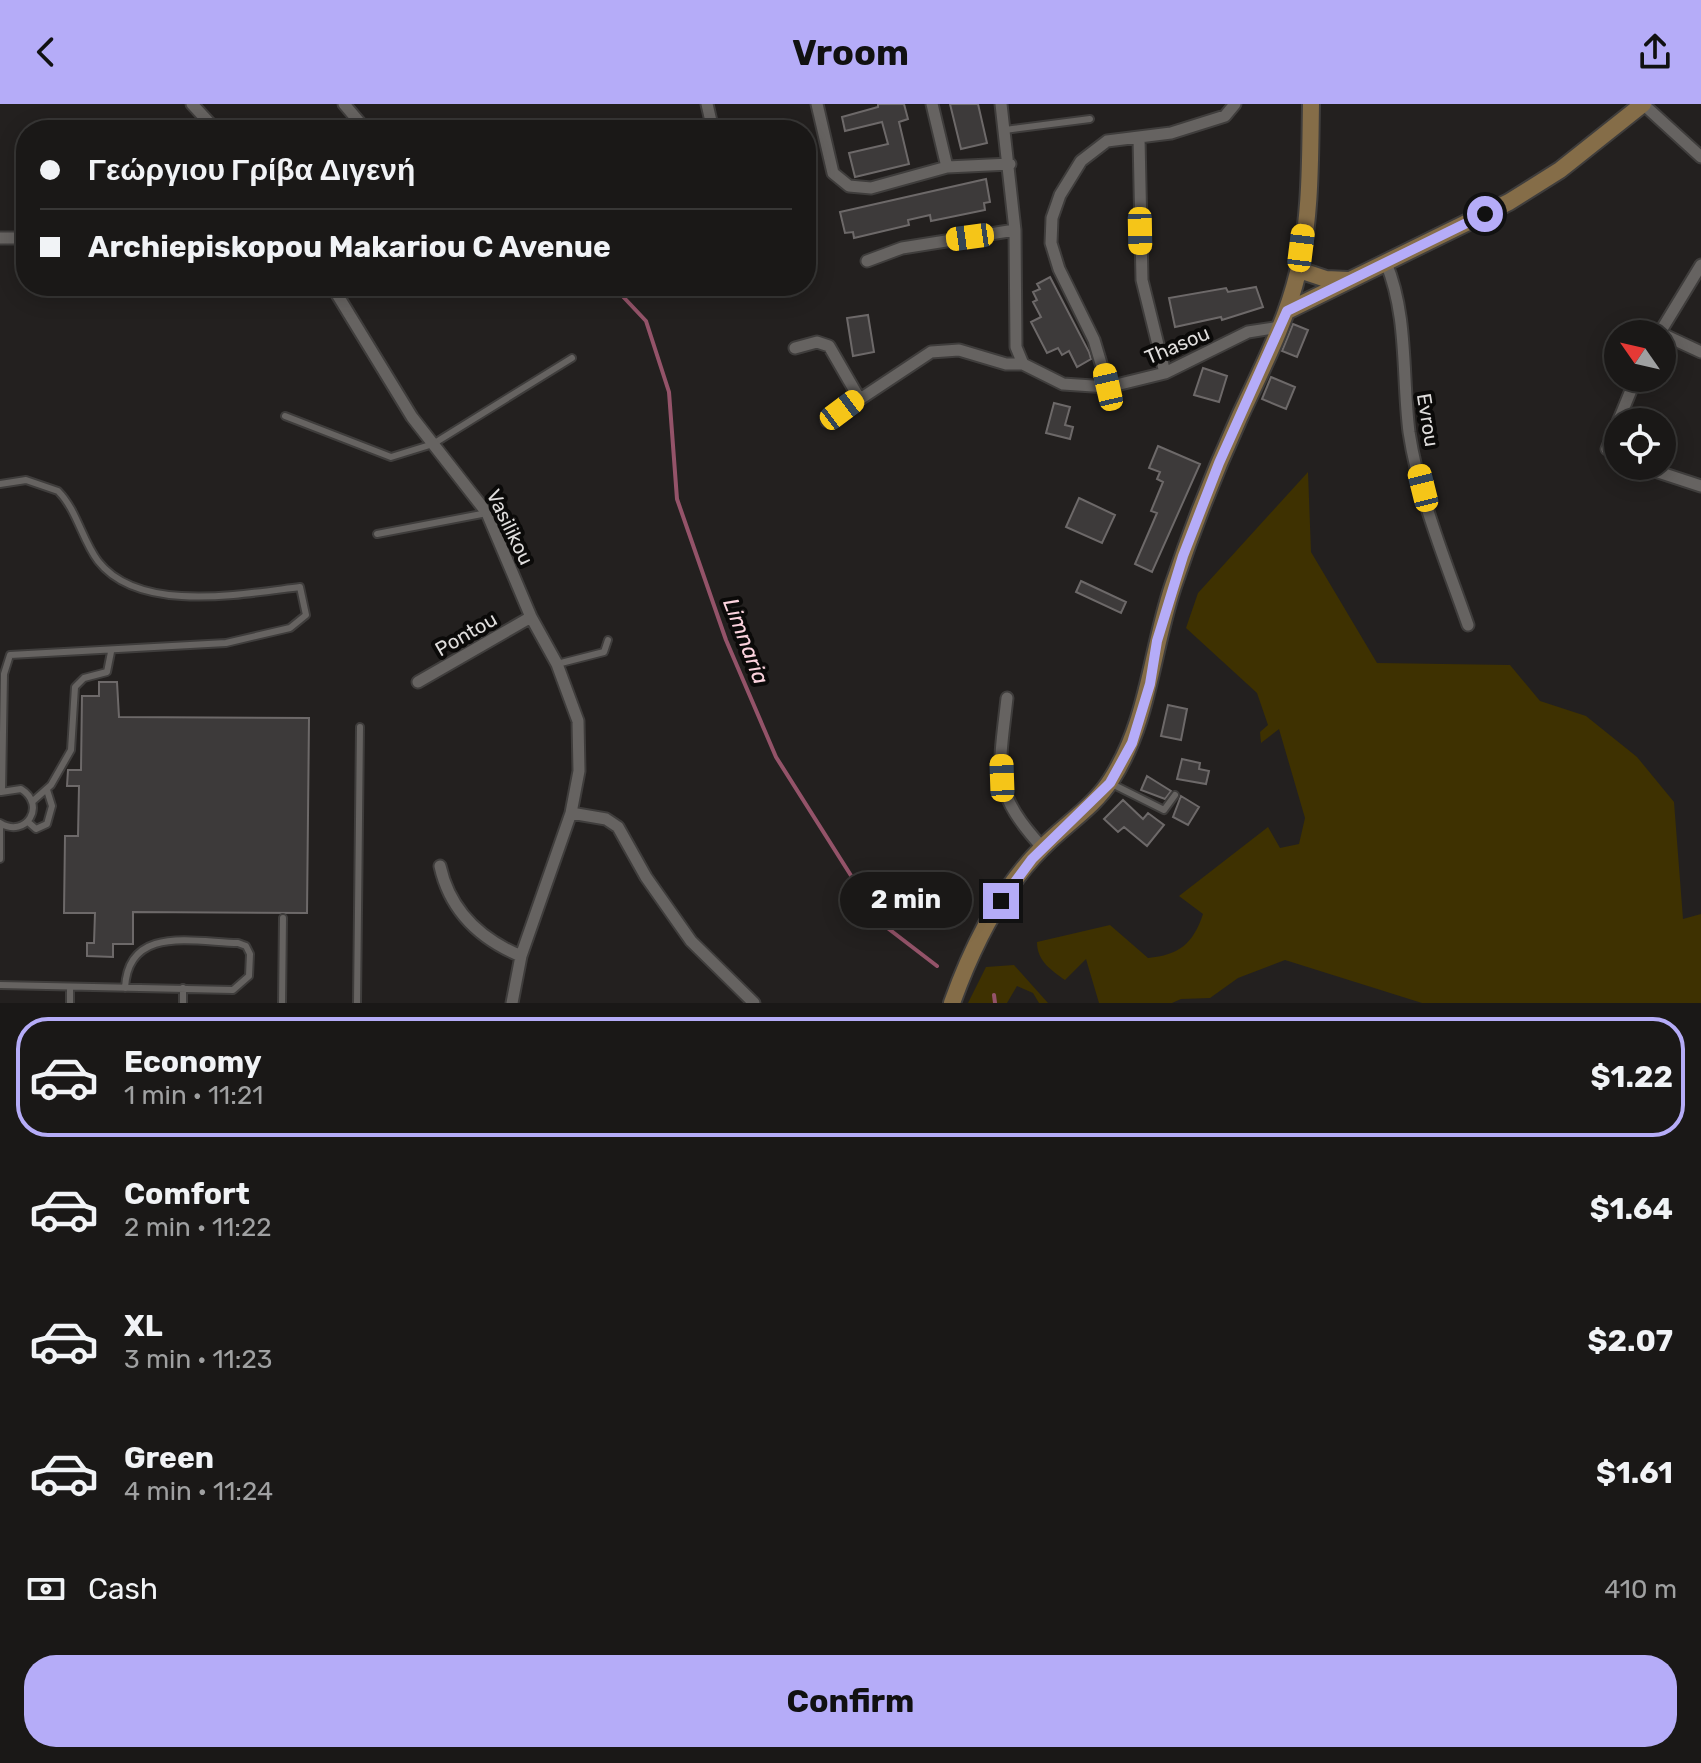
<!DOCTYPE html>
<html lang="en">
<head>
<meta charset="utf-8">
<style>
  :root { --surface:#1a1817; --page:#272524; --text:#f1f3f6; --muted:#9fa0a1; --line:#383736; --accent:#b5acf8 }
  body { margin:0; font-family:Rubik,sans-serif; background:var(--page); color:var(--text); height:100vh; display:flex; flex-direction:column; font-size:30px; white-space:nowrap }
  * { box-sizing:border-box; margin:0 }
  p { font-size:26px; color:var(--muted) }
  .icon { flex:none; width:44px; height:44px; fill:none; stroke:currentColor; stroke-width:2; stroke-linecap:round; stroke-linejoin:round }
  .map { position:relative; height:899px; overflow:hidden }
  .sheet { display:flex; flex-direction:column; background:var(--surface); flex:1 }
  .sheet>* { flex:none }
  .guide { position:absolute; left:16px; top:16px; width:800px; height:176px; border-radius:32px; box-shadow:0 4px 20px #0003,0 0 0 2px var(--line); display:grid; align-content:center; height:176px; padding:0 24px; background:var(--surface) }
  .needle { width:52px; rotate:304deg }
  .controls { position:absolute; left:1604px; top:216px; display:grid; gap:16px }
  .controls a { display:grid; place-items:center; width:72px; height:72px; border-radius:50%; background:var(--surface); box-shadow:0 4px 20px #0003,0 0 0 2px var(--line); font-size:40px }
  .end { position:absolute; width:36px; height:36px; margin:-18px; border:10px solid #b5acf8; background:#111; box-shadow:0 0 0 4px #111 }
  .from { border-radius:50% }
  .bubble { position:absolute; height:56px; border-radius:28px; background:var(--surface); box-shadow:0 4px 20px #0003,0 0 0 2px var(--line); font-size:26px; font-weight:700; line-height:56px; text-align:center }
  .car { position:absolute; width:24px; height:48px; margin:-24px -12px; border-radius:10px; box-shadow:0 0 6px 2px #0007; background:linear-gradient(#f5c518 24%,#345 0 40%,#f5c518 0 76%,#345 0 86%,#f5c518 0) }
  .guide b { display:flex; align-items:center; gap:28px; height:76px; font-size:30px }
  .guide b+b { border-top:2px solid var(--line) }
  .guide i { width:20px; height:20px; background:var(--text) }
  ul { padding:14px 0 0; list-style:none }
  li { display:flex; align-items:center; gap:24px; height:120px; margin:0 16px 12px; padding:0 8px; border:4px solid transparent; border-radius:32px }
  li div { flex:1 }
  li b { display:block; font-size:30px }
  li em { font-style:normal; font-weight:700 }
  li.on { border-color:var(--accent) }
  li>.icon { width:72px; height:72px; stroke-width:1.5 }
  .pay { display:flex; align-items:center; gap:20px; height:88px; padding:0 24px; font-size:30px }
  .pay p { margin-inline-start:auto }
  .button { display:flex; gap:16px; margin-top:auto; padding:16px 24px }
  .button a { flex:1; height:92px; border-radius:32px; background:var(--accent); color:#111; font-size:32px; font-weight:700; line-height:92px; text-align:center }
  header { display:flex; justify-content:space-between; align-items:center; height:104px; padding:0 24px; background:var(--accent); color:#111; font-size:36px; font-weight:700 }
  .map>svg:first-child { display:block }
  .green { fill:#3e3101 }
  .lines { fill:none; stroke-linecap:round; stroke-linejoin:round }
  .stream { stroke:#945369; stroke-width:4 }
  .building { fill:#3d3a3a; stroke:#6d6969; stroke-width:2 }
  .lane-casing { stroke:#3f3d3c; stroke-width:10 }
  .street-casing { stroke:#3f3d3c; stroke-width:15 }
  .secondary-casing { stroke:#3f3d3c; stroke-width:20 }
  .lane { stroke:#666361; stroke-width:6 }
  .street { stroke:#666361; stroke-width:11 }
  .secondary { stroke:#856d48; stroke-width:16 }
  .route { stroke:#b5acf8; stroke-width:10 }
  .labels { text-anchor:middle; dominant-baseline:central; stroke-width:8; stroke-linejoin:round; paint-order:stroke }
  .street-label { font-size:20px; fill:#dfdddc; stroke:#0b0a09 }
  .water-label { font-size:22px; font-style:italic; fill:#fcd3de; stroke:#0b0a09 }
</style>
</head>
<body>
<header><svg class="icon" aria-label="back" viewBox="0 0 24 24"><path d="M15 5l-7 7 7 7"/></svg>Vroom<svg class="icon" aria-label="share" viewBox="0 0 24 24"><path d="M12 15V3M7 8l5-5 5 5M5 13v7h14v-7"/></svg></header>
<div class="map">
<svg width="1701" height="899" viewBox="0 0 1701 899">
  <rect width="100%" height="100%" fill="#23201f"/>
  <path class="green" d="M1308 368 1311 448 1377 559 1510 561 1540 597 1586 612 1637 653 1674 698 1683 815 1701 810V899H1422L1285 856 1238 874 1210 894 1181 895 1172 899H1099L1086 855 1065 876C1051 866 1037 857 1037 838L1110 821 1148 854C1179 851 1193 840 1203 810L1179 792 1268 723 1280 744 1299 740 1305 714 1279 625 1261 639 1260 628 1268 621 1257 589 1186 524 1198 489Z
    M1014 861 1048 899H1039L1033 889 1017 882 1007 899H968L986 863Z"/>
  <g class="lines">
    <path class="stream" d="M613 182 646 217 669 288 677 395 726 536 776 653 881 819 937 862
      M994 891 995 899"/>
  </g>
  <path class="building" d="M878 0H904L908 15 899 18 909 60 855 73 849 49 888 40 882 18 845 27 842 13 878 3Z
    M950 0H978L987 39 961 45Z
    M986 75 990 98 984 99 985 106 931 117 930 111 908 116 909 121 854 134 853 128 845 129 840 108Z
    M1050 173 1089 248 1091 255 1077 263 1069 247 1062 251 1058 244 1047 249 1031 218 1041 213 1033 198 1037 196 1033 188 1040 185 1037 180Z
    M1256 183 1263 203 1222 216 1221 213 1175 223 1169 194 1226 184 1228 188Z
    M868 211 874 248 853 252 847 214Z
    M1293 220 1308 226 1297 253 1282 247Z
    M1203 264 1227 272 1219 298 1194 291Z
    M1271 273 1295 283 1286 305 1262 295Z
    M1054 299 1070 303 1065 321 1073 323 1070 335 1046 329Z
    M1158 342 1200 360 1152 468 1135 460 1157 409 1151 407 1163 378 1157 375 1160 368 1149 364Z
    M1079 394 1115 411 1102 439 1066 423Z
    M1081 477 1126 498 1121 509 1076 488Z
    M99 578H117L119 613 309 614 307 809 133 808V840H113V853L87 852V839H94L95 809H64L65 732H78L79 682H67L68 666H81L82 592H99Z
    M1168 601 1187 605 1181 636 1161 632Z
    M1182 655 1200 659 1199 665 1209 667 1206 680 1177 675Z
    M1147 672 1171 687 1165 695 1141 686Z
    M1181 692 1199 703 1188 721 1173 713Z
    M1123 696 1143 715 1148 709 1164 721 1147 742 1124 723 1118 728 1104 715Z"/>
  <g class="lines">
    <g class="lane-casing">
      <path id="lane" d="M1005 26 1090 15
        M285 312 391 353 433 340 572 254
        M0 380 26 376 58 387C77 406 82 436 98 457 139 510 242 490 300 483L306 511 290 524 226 539 10 551 4 570 2 687
        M377 430 487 409
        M557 560 604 548 608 536
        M1110 679 1164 706 1175 691
        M33 697 51 681 71 646 75 583 84 574 107 568 111 548
        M28 718 36 725 47 720 52 702 47 686
        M0 719C26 735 47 701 21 685L1 688
        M0 755V720
        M0 881 233 886 249 872 250 850 246 842 238 839C193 838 128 821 125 884
        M70 883V899
        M183 899V884
        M282 899 283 814
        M357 899 360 623"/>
    </g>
    <g class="street-casing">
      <path id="street" d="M192 0 216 26
        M344 0 366 26
        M707 0 713 26
        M817 0 833 69 849 82 871 84 947 63 1010 60
        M932 0 947 63
        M1001 0 1015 126 1016 243 1023 260
        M1643 0 1701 53
        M1139 34 1142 176 1165 269
        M0 134H26
        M867 157 902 144 1015 126
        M1386 159C1408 211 1402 272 1409 328 1419 394 1446 458 1468 521
        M332 182 412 313 487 409 531 513 557 560 578 617 579 667 571 709 521 852 512 899
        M1660 229 1701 248
        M1659 230 1701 161
        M795 244 817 238 829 242 859 294
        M1108 283 1094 236 1059 165 1051 139 1052 114 1060 91 1081 57 1107 37 1171 29 1225 12 1235 0
        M827 317 931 248 959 246 1006 260H1023L1063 280 1108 283 1165 269 1248 228 1280 223
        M1618 351 1607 345 1636 274
        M1640 362 1701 382
        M418 578 531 513
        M1007 594C999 667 990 686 1042 743
        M571 709 606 715 618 723 646 773 691 837 754 899
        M440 762C450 807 480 835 521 852"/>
    </g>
    <g class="secondary-casing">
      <path id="secondary" d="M1299 166 1326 175 1348 176
        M1287 207 1509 98 1560 66 1643 0
        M952 899C972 843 1000 786 1042 744 1064 721 1094 703 1111 676 1149 617 1151 548 1173 482 1192 425 1214 369 1239 314 1261 266 1286 219 1298 168 1311 114 1310 55 1311 0"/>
    </g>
    <use href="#lane" class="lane"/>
    <use href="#street" class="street"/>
    <use href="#secondary" class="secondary"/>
  </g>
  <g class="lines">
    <path class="route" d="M1001 797 1032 755 1110 679 1132 639 1150 580 1157 537 1183 452 1219 359 1287 207 1485 110"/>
  </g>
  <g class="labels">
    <g class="street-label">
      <text transform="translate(1177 241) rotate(-23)">Thasou</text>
      <text transform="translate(1428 316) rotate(81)">Evrou</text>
      <text transform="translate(510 423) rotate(64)">Vasilikou</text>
      <text transform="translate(466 530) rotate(-30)">Pontou</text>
    </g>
    <g class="water-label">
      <text transform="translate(746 537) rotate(69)">Limnaria</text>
    </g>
  </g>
</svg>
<div class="controls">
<a><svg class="needle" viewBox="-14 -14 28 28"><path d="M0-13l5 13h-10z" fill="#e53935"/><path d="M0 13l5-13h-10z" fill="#9fa0a1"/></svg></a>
<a><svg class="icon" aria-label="locate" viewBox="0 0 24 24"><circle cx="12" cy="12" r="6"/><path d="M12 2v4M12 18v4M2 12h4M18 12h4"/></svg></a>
</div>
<i class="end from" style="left:1485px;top:110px"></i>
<i class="end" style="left:1001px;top:797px"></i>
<div class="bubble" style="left:840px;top:768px;width:132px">2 min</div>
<i class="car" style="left:1140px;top:127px;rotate:179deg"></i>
<i class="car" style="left:970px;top:133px;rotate:262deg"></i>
<i class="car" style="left:1301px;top:144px;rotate:7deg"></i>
<i class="car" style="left:1108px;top:283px;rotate:347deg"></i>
<i class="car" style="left:842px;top:306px;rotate:53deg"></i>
<i class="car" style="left:1423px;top:384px;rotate:346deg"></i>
<i class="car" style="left:1002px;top:674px;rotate:358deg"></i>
<div class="guide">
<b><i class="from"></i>Γεώργιου Γρίβα Διγενή</b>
<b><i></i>Archiepiskopou Makariou C Avenue</b>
</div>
</div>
<section class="sheet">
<ul>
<li class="on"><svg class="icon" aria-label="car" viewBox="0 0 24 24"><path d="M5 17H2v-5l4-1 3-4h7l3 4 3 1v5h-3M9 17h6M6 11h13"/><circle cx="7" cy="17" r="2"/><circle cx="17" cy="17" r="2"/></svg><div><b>Economy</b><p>1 min · 11:21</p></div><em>$1.22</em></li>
<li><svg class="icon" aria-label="car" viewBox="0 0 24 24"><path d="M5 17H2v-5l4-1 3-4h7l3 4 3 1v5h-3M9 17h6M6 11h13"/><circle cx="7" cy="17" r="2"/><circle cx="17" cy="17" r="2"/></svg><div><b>Comfort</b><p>2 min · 11:22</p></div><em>$1.64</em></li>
<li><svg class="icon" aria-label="car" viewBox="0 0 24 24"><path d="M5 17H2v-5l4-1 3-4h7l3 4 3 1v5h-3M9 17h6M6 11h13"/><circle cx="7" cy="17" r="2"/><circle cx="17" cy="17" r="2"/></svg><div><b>XL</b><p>3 min · 11:23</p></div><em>$2.07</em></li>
<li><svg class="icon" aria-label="car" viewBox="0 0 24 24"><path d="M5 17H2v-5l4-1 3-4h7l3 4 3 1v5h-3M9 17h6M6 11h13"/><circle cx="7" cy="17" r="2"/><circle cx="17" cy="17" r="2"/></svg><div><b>Green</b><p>4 min · 11:24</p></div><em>$1.61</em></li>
</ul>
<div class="pay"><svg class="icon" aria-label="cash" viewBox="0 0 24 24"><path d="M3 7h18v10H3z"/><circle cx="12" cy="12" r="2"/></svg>Cash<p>410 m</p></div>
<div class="button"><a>Confirm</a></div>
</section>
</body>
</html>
